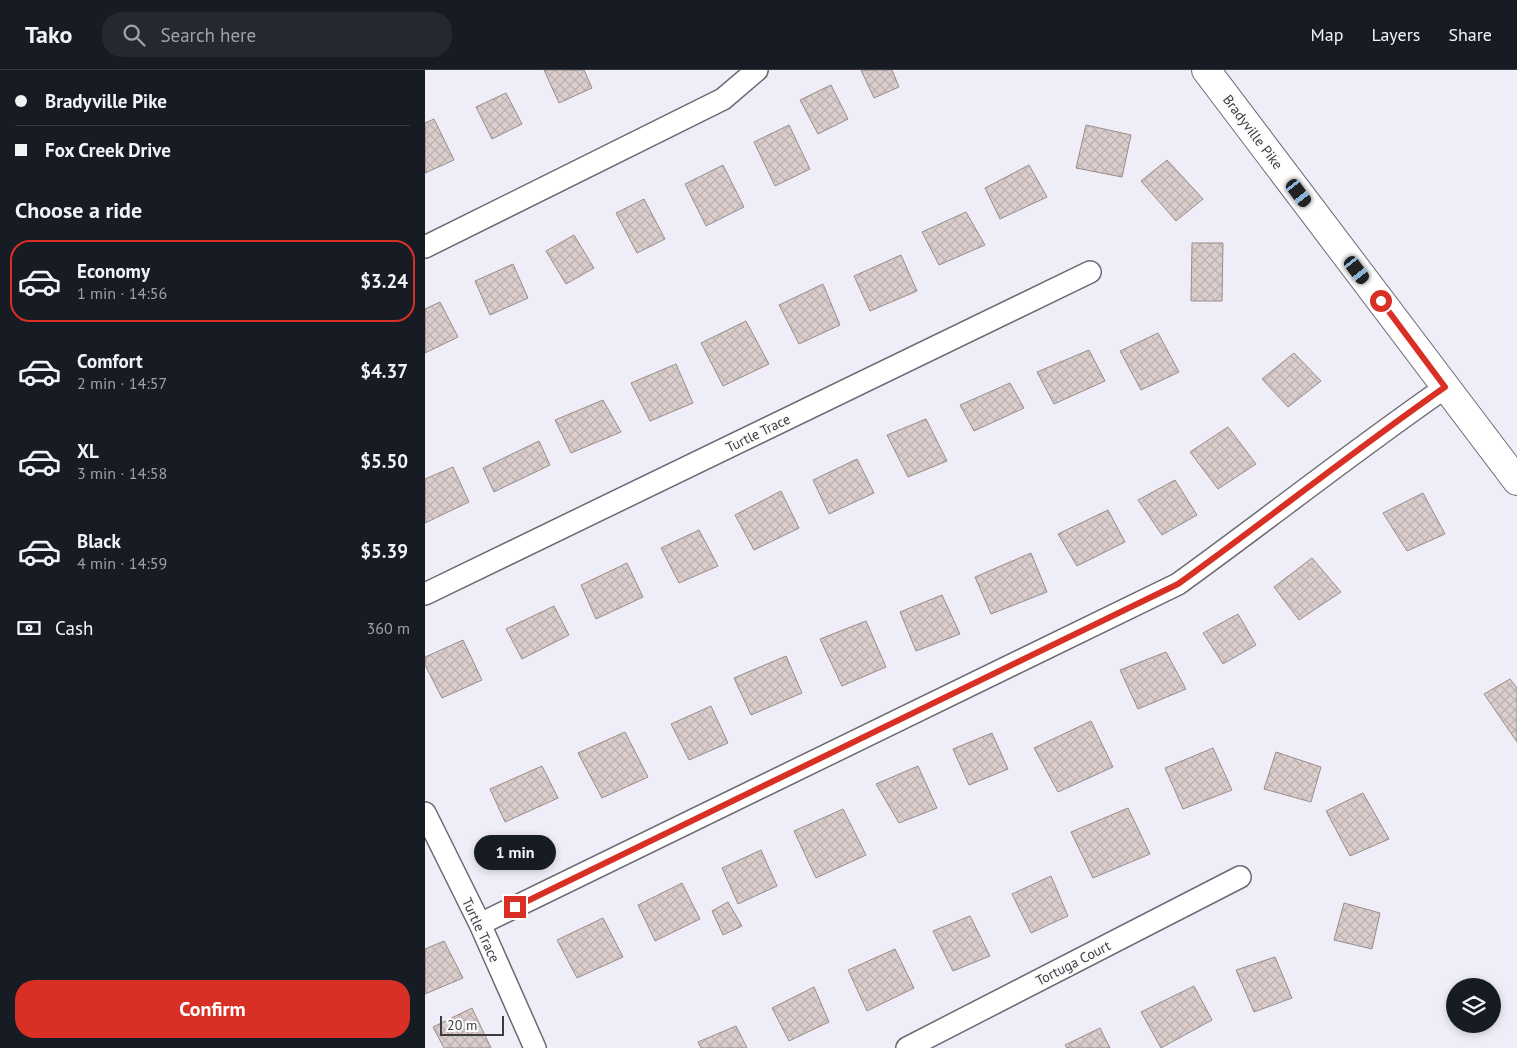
<!DOCTYPE html>
<html lang="en">
<head>
<meta charset="utf-8">
<style>
  :root { --surface:#171b24; --page:#242831; --text:#f1f3f6; --muted:#9ea1a6; --line:#363941; --accent:#d93025 }
  body { margin:0; font-family:"PT Sans",sans-serif; background:var(--page); color:var(--text); height:100vh; display:flex; flex-direction:column; font-size:19px; white-space:nowrap }
  * { box-sizing:border-box; margin:0 }
  p { font-size:16px; color:var(--muted) }
  .icon { flex:none; width:28px; height:28px; fill:none; stroke:currentColor; stroke-width:2; stroke-linecap:round; stroke-linejoin:round }
  .map { position:relative; flex:1; overflow:hidden }
  .panel { display:flex; flex-direction:column; background:var(--surface); width:425px }
  .panel>* { flex:none }
  .banner { display:grid; align-content:center; height:110px; padding:0 15px; background:var(--surface) }
  .fabs { position:absolute; left:1021px; top:908px; display:grid; gap:10px }
  .fabs a { display:grid; place-items:center; width:55px; height:55px; border-radius:50%; background:var(--surface); box-shadow:0 2px 8px #0003; font-size:25px }
  .scale { position:absolute; left:15px; bottom:12px; width:64px; box-sizing:border-box; padding-left:5px; border:2px solid #3c3b3f; border-top:0; font-size:14px; line-height:18px; white-space:nowrap; color:#3c3b3f; -webkit-text-stroke:4px #fcfcfe; paint-order:stroke }
  .end { position:absolute; width:22px; height:22px; margin:-11px; border:6px solid #d93025; background:#fff; box-shadow:0 0 0 2px #fff }
  .from { border-radius:50% }
  .bubble { position:absolute; height:35px; border-radius:18px; background:var(--surface); box-shadow:0 2px 8px #0003; font-size:16px; font-weight:700; line-height:35px; text-align:center }
  .car { position:absolute; width:15px; height:30px; margin:-15px -8px; border-radius:6px; box-shadow:0 0 4px 1px #0007; background:linear-gradient(#222 24%,#8ab4d8 0 40%,#222 0 76%,#8ab4d8 0 86%,#222 0) }
  .banner b { display:flex; align-items:center; gap:18px; height:48px; font-size:19px }
  .banner b+b { border-top:1px solid var(--line) }
  .banner i { width:12px; height:12px; background:var(--text) }
  ul { padding:0; list-style:none }
  li { display:flex; align-items:center; gap:15px; height:82px; margin:0 10px 8px; padding:0 5px; border:2px solid transparent; border-radius:20px }
  li div { flex:1 }
  li b { display:block; font-size:19px }
  li em { font-style:normal; font-weight:700 }
  li.active { border-color:var(--accent) }
  li>.icon { width:45px; height:45px; stroke-width:1.5 }
  h2 { padding:0 15px; font-size:22px; line-height:60px }
  .pay { display:flex; align-items:center; gap:12px; height:55px; padding:0 15px; font-size:19px }
  .pay p { margin-inline-start:auto }
  .button { display:flex; gap:10px; margin-top:auto; padding:10px 15px }
  .button a { flex:1; height:58px; border-radius:20px; background:var(--accent); color:#fff; font-size:20px; font-weight:700; line-height:58px; text-align:center }
  header { display:flex; align-items:center; gap:30px; box-sizing:border-box; height:70px; padding:0 25px; background:var(--surface); border-bottom:1px solid var(--line) }
  header strong { font-size:24px }
  nav { display:flex; gap:28px; margin-inline-start:auto; font-size:18px }
  .search { width:350px; height:45px; background:var(--page); display:flex; align-items:center; gap:12px; box-sizing:border-box; padding:0 18px; border-radius:20px; color:var(--muted); font-size:19px }
  main { display:flex; flex:1; min-height:0 }
  .map>svg:first-child { display:block }
  .building { fill:url(#building-cross-hatch); stroke:#998d8c }
  .lines { fill:none; stroke-linecap:round; stroke-linejoin:round }
  .street-casing { stroke:#6a6a73; stroke-width:24 }
  .secondary-casing { stroke:#6a6a73; stroke-width:30 }
  .street { stroke:#fff; stroke-width:21 }
  .secondary { stroke:#fff; stroke-width:28 }
  .route { stroke:#d93025; stroke-width:6 }
  .labels { text-anchor:middle; dominant-baseline:central; stroke-width:4.5; stroke-linejoin:round; paint-order:stroke }
  .street-label { font-size:14px; fill:#3c3b3f; stroke:#fcfcfe }
</style>
</head>
<body>
<header>
<strong>Tako</strong>
<div class="search"><svg class="icon" aria-label="search" viewBox="0 0 24 24"><circle cx="10" cy="10" r="6"/><path d="M15 15l6 6"/></svg>Search here</div>
<nav><a>Map</a><a>Layers</a><a>Share</a></nav>
</header>
<main>
<section class="panel">
<div class="banner">
<b><i class="from"></i>Bradyville Pike</b>
<b><i></i>Fox Creek Drive</b>
</div>
<h2>Choose a ride</h2>
<ul>
<li class="active"><svg class="icon" aria-label="car" viewBox="0 0 24 24"><path d="M5 17H2v-5l4-1 3-4h7l3 4 3 1v5h-3M9 17h6M6 11h13"/><circle cx="7" cy="17" r="2"/><circle cx="17" cy="17" r="2"/></svg><div><b>Economy</b><p>1 min · 14:56</p></div><em>$3.24</em></li>
<li><svg class="icon" aria-label="car" viewBox="0 0 24 24"><path d="M5 17H2v-5l4-1 3-4h7l3 4 3 1v5h-3M9 17h6M6 11h13"/><circle cx="7" cy="17" r="2"/><circle cx="17" cy="17" r="2"/></svg><div><b>Comfort</b><p>2 min · 14:57</p></div><em>$4.37</em></li>
<li><svg class="icon" aria-label="car" viewBox="0 0 24 24"><path d="M5 17H2v-5l4-1 3-4h7l3 4 3 1v5h-3M9 17h6M6 11h13"/><circle cx="7" cy="17" r="2"/><circle cx="17" cy="17" r="2"/></svg><div><b>XL</b><p>3 min · 14:58</p></div><em>$5.50</em></li>
<li><svg class="icon" aria-label="car" viewBox="0 0 24 24"><path d="M5 17H2v-5l4-1 3-4h7l3 4 3 1v5h-3M9 17h6M6 11h13"/><circle cx="7" cy="17" r="2"/><circle cx="17" cy="17" r="2"/></svg><div><b>Black</b><p>4 min · 14:59</p></div><em>$5.39</em></li>
</ul>
<div class="pay"><svg class="icon" aria-label="cash" viewBox="0 0 24 24"><path d="M3 7h18v10H3z"/><circle cx="12" cy="12" r="2"/></svg>Cash<p>360 m</p></div>
<div class="button"><a>Confirm</a></div>
</section>
<div class="map">
<svg width="1092" height="978" viewBox="0 0 1092 978">
  <defs>
    <pattern id="building-cross-hatch" width="8" height="8" patternUnits="userSpaceOnUse" patternTransform="scale(1.25)"><rect width="8" height="8" fill="#dacdcc"/><path d="M0 0l8 8M0 8l8-8" fill="none" stroke="#bcb1b0"/></pattern>
  </defs>
  <rect width="100%" height="100%" fill="#efeef8"/>
  <path class="building" d="M119 0H159L167 18 134 33Z
    M436 0H467L474 17 449 28Z
    M406 15 423 49 393 64 375 30Z
    M81 23 97 54 67 69 51 37Z
    M9 49 29 90 0 103V53Z
    M364 55 385 99 350 116 329 72Z
    M661 55 706 65 697 107 651 98Z
    M742 90 778 129 751 151 716 111Z
    M298 95 319 137 281 156 260 114Z
    M604 95 622 127 575 149 560 118Z
    M219 129 240 169 212 183 191 143Z
    M541 142 560 175 514 195 497 162Z
    M149 165 169 198 141 214 121 181Z
    M767 173H798L797 231H766Z
    M476 185 492 221 445 241 429 206Z
    M88 194 103 228 65 245 50 211Z
    M398 214 415 255 374 274 354 235Z
    M15 232 33 267 0 283V239Z
    M321 251 344 294 298 316 276 273Z
    M733 263 754 302 716 320 695 281Z
    M664 280 680 311 629 334 612 302Z
    M869 283 896 311 863 337 837 309Z
    M251 294 268 333 225 351 206 313Z
    M585 313 599 338 549 361 535 335Z
    M178 330 196 362 146 383 130 350Z
    M501 349 522 391 483 407 462 365Z
    M803 357 831 394 793 419 765 382Z
    M114 371 125 395 69 422 58 398Z
    M432 389 449 423 404 444 388 410Z
    M28 397 44 432 0 453V409Z
    M750 410 772 445 737 465 713 430Z
    M356 421 374 458 329 480 310 445Z
    M998 423 1020 464 982 481 958 443Z
    M683 440 700 472 652 496 633 464Z
    M274 460 293 496 254 513 236 478Z
    M606 483 622 522 566 544 550 507Z
    M887 488 916 522 874 550 849 517Z
    M202 493 218 527 171 549 156 515Z
    M517 525 535 564 491 581 475 542Z
    M129 536 144 565 97 589 81 559Z
    M813 544 831 575 798 594 778 563Z
    M441 551 461 597 417 616 395 569Z
    M38 570 57 610 17 628 0 595V587Z
    M741 582 761 619 713 639 695 600Z
    M361 586 377 623 326 645 309 608Z
    M1085 609 1092 618V672L1059 624Z
    M286 636 303 673 264 690 246 654Z
    M666 651 688 697 633 722 609 678Z
    M200 662 223 707 177 728 153 683Z
    M567 663 583 699 544 715 528 679Z
    M788 678 807 720 758 739 740 698Z
    M851 682 896 697 886 732 839 719Z
    M117 696 133 728 80 752 65 719Z
    M493 696 512 738 474 753 451 714Z
    M938 723 964 769 925 786 901 741Z
    M703 738 725 784 668 808 646 762Z
    M418 739 441 785 391 808 369 761Z
    M336 780 352 816 313 834 297 798Z
    M626 806 643 846 606 863 587 824Z
    M257 813 275 849 230 871 213 835Z
    M303 832 317 856 298 865 287 841Z
    M919 833 955 843 947 879 909 870Z
    M545 846 565 886 528 901 508 861Z
    M178 848 198 887 152 908 132 870Z
    M19 871 38 908 0 924V879Z
    M470 879 489 918 442 941 423 900Z
    M850 887 867 928 829 942 811 900Z
    M769 916 787 950 736 978 716 942Z
    M389 917 404 952 364 971 347 938Z
    M47 938 66 978H19L8 957Z
    M311 956 322 978H276L273 972Z
    M675 958 685 978H642L640 975Z"/>
  <g class="lines">
    <g class="street-casing">
      <path id="street" d="M0 177 298 29 332 0
        M0 524 665 202
        M0 743 55 854 110 978
        M55 854 753 514C843 449 930 380 1021 317
        M482 978 815 807"/>
    </g>
    <g class="secondary-casing">
      <path id="secondary" d="M781 0 1092 411"/>
    </g>
    <use href="#street" class="street"/>
    <use href="#secondary" class="secondary"/>
  </g>
  <g class="lines">
    <path class="route" d="M90 837 753 514C843 449 930 380 1020 317L956 231"/>
  </g>
  <g class="labels">
    <g class="street-label">
      <text transform="translate(828 62) rotate(53)">Bradyville Pike</text>
      <text transform="translate(333 363) rotate(-26)">Turtle Trace</text>
      <text transform="translate(56 860) rotate(65)">Turtle Trace</text>
      <text transform="translate(648 893) rotate(-27)">Tortuga Court</text>
    </g>
  </g>
</svg>
<div class="fabs">
<a><svg class="icon" aria-label="layers" viewBox="0 0 24 24"><path d="M12 4l9 5-9 5-9-5zM3 14l9 5 9-5"/></svg></a>
</div>
<div class="scale">20 m</div>
<i class="end from" style="left:956px;top:231px"></i>
<i class="end" style="left:90px;top:837px"></i>
<div class="bubble" style="left:49px;top:765px;width:82px">1 min</div>
<i class="car" style="left:874px;top:123px;rotate:143deg"></i>
<i class="car" style="left:932px;top:200px;rotate:143deg"></i>
</div>
</main>
</body>
</html>
